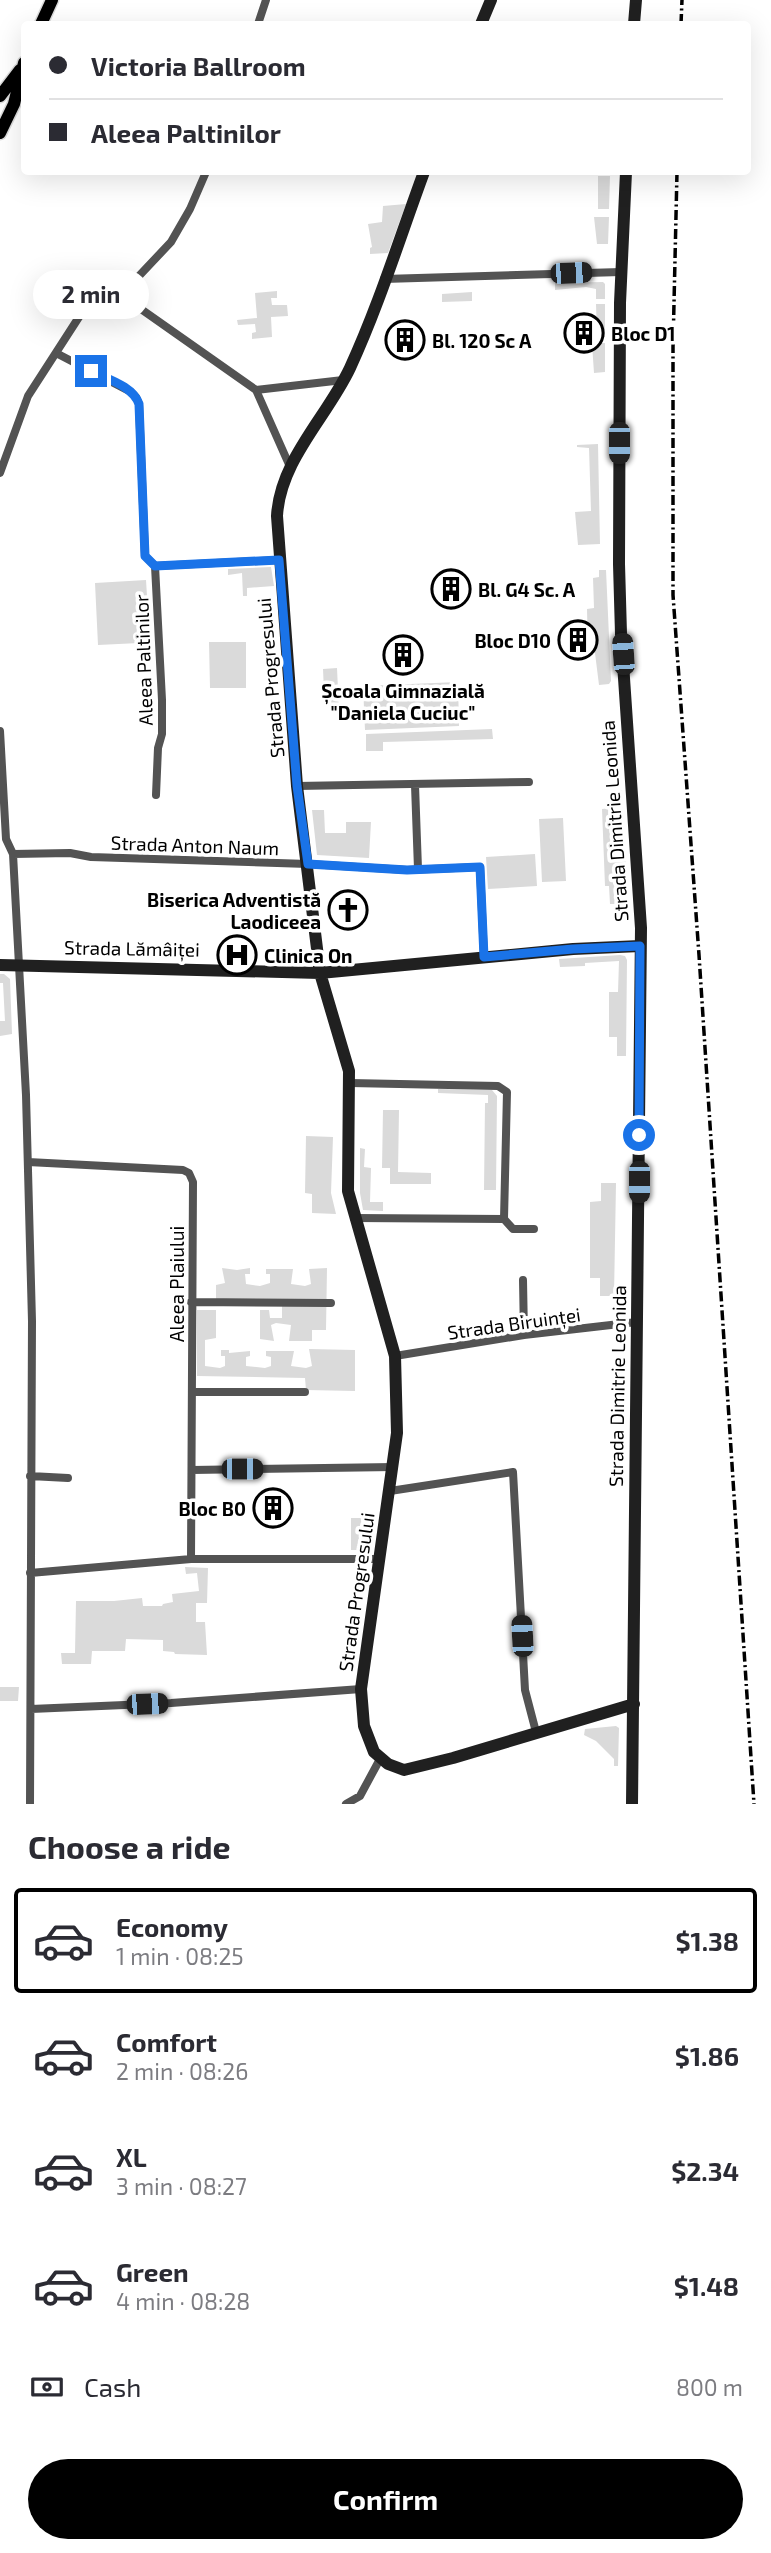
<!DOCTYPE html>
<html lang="en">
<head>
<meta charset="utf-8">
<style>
  :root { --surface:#fff; --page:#f2f2f3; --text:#2b2b33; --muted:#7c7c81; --line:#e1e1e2; --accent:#000 }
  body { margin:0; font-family:"Exo 2",sans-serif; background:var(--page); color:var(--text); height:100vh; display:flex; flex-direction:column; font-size:26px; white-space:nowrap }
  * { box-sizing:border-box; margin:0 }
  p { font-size:23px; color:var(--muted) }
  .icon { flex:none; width:38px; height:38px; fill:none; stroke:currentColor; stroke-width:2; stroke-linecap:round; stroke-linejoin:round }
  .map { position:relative; height:1804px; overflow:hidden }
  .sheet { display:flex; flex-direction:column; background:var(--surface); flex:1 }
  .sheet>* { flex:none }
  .banner { position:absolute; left:21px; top:21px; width:730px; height:154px; border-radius:7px; box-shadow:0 7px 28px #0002; display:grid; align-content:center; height:154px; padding:0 28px; background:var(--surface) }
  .end { position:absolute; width:32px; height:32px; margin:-16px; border:9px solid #1a73e8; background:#fff; box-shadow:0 0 0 4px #fff }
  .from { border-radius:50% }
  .bubble { position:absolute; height:49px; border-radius:24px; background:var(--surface); box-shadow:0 7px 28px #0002; font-size:23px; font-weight:700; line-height:49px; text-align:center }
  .car { position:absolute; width:21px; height:42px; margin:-21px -10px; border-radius:9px; box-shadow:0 0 5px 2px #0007; background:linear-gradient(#222 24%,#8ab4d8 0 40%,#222 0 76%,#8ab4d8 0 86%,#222 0) }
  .banner b { display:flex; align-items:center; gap:24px; height:66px; font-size:26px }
  .banner b+b { border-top:2px solid var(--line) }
  .banner i { width:18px; height:18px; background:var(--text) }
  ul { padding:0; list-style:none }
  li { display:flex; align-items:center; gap:21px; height:105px; margin:0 14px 10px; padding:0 14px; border:4px solid transparent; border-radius:7px }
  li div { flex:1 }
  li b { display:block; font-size:26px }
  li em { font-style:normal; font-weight:700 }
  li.selected { border-color:var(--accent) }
  li>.icon { width:63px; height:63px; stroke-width:1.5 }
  h2 { padding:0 28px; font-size:32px; line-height:84px }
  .pay { display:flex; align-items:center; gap:18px; height:77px; padding:0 28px; font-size:26px }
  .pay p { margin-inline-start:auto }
  .primary-button { display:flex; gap:14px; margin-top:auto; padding:14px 28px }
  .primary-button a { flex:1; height:80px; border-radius:42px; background:var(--accent); color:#fff; font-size:28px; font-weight:700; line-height:80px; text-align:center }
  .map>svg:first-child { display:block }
  .green { fill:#dadada }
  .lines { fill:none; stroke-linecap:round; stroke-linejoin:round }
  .primary-casing { stroke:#dbdbdb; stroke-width:15 }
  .street { stroke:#535353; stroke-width:8 }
  .secondary { stroke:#202020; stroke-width:12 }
  .primary { stroke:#000; stroke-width:12 }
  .rail { stroke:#000; stroke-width:3.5; stroke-dasharray:10 3.5 2 3.5; stroke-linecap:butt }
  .route { stroke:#1a73e8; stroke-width:9 }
  .labels { text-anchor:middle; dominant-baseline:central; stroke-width:7; stroke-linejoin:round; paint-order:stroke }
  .poi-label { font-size:19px; font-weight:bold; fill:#000; stroke:#fff; text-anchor:start }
  .street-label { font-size:19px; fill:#000; stroke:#fff }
</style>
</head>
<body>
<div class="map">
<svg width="771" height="1804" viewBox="0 0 771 1804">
  <rect width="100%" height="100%" fill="#fff"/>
  <path class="green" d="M598 176H610L609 209H598Z
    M406 204 388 253 370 254V248L372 247 368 224 382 222 383 206Z
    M594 217H609L608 244H597Z
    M603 282 605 284V299H596V289L586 287 555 290V283Z
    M277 291V298H271L272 305H287L288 316 271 317 272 337 252 339V333L256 332 255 324 238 325 237 320 257 318 255 293Z
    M472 292V301L442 302V294Z
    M596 304H605V337H597Z
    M595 343H605V372L594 373 592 344Z
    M598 444 600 544 578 545 575 512 591 511 589 448 577 447V445Z
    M271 567 274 586 247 588V596H243L242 573 228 575V569Z
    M599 570H606L611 681 609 684 599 685 595 653 588 652 587 609 594 608 593 578 599 577Z
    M146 580 149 628 138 629 139 643 98 645 95 583Z
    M209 642H246V688H210Z
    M337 668 339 712 329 713V692H324L323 669Z
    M458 682 459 726 365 730 363 686Z
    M492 729 493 739 383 742V751H366V734Z
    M622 790 628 904H610L609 886H605L602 809 612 808 611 791Z
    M312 810H324L325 833H346V822H371L369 858 317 855Z
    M563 818 566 881 542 882 539 819Z
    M535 854 537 886 488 889 486 857Z
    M620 955 625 956 627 960 626 1056H617V1037H609V992H618L619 961 585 963V966L560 967 559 959Z
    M0 974H4L10 979 12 1034 0 1036V1021H5L3 983H0Z
    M438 1089 492 1090 497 1096 496 1190H484L485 1103H488V1095L438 1093Z
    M383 1110H399L398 1172 431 1173V1184H390V1168H382Z
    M306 1136 333 1137 331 1193 336 1214 312 1213V1194L305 1193Z
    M360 1148 365 1149 364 1167 371 1168 370 1202H383V1211L363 1210 360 1193Z
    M601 1183H616L614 1296H600V1278H590V1202L601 1201Z
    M222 1268 237 1270 250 1268V1274H245L246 1284 260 1286 270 1283V1274H266V1269H293L291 1284 305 1286 311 1284 309 1269 327 1268 326 1330H312V1341H289L291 1325 276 1323 271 1325 274 1341 260 1339V1310H269L270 1318H282V1303L216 1302V1285L225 1283Z
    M197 1310H216V1338L205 1340V1366L220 1368 225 1366V1356H221V1350H229V1353L250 1351V1356L246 1357V1366L265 1368 271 1366V1357L266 1356V1351H294L291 1366 306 1368 312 1366 309 1349 355 1350V1391L306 1390 305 1378 197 1376Z
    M351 1518H376L371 1550H351Z
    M185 1567 208 1568 207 1603H196V1622H205L207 1655 175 1654 174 1652 163 1651V1640L126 1639 125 1651H92L91 1664H62L61 1653H75L76 1601H114L142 1598 143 1606H162L163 1604 173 1602 172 1594 199 1591 197 1573 186 1574Z
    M0 1687H19L18 1701H0Z
    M616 1726 619 1728 618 1766H614V1759L596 1741 584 1735 585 1729Z"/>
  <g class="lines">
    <g class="primary-casing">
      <path id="primary" d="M41 24 52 0
        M0 96 20 70
        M0 133 14 104 24 63"/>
    </g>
    <path class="street" d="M258 24 266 0
      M384 279 621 272
      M121 295 256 390 291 469
      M56 353 131 392 136 397 139 404 145 556 155 566 162 700V734L158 748 156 795
      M256 390 343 380
      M0 473 28 396 79 317 96 298 121 295 171 242 190 209 206 172
      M155 566 279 560
      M0 731 6 839 13 854 26 1095 32 1321 30 1804
      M415 785 418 869
      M297 786 529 782
      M13 854 70 853 91 857 308 864 407 870 480 867 484 957
      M350 1083 498 1086 507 1092 504 1219
      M28 1162 183 1170 189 1173 193 1182 191 1559 30 1573
      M354 1218 504 1219 513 1229H534
      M523 1280 524 1335
      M191 1302 331 1303
      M395 1356 524 1335 637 1322
      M192 1392H305
      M192 1470 394 1467
      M30 1476 68 1478
      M390 1491 513 1472 525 1690 536 1732
      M191 1559H380
      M31 1709 171 1703 361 1689
      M346 1804 360 1796 380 1759"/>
    <path class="secondary" d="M481 24 491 0
      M634 24 636 0
      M424 172C400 237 379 305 350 368 327 417 280 460 277 516L297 786 320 973 349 1071 348 1191 395 1356 397 1433 361 1689 364 1726 374 1752 388 1764 404 1770 453 1758 634 1704
      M626 172 620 303 619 564 621 634 641 928 632 1804
      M0 965 320 973 573 949 640 946"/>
    <use href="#primary" class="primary"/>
    <path class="rail" d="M681 24 682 0
      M677 172 673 347V595L699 955 754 1804"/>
  </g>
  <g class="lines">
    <path class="route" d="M91 371C107 379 133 386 139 404L145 556 155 566 279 560 297 786 308 864 407 870 480 867 484 957 573 949 640 946 639 1135"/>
  </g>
  <defs>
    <g id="building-ring" transform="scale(2.0125)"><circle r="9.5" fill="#fff" stroke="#000" stroke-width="1.5"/><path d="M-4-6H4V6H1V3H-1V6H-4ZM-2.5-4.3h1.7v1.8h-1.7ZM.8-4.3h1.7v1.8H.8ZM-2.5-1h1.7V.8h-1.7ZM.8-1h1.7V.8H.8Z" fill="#000"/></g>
    <g id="church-ring" transform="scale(2.0125)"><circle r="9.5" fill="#fff" stroke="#000" stroke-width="1.5"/><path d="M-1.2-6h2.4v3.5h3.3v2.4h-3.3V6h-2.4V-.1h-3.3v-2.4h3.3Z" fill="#000"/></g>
    <g id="hospital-ring" transform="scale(2.0125)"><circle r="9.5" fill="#fff" stroke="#000" stroke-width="1.5"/><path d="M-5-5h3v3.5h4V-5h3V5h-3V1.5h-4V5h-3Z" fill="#000"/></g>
  </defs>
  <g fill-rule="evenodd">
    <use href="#building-ring" x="584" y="333"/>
    <use href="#building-ring" x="405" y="340"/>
    <use href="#building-ring" x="451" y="589"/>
    <use href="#building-ring" x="578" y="640"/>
    <use href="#building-ring" x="403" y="655"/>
    <use href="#church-ring" x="348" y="910"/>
    <use href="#hospital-ring" x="237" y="955"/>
    <use href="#building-ring" x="273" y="1508"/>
  </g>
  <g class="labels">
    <g class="poi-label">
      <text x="611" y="333">Bloc D1</text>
      <text x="432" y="340">Bl. 120 Sc A</text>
      <text x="478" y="589">Bl. G4 Sc. A</text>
      <text x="551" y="640" text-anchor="end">Bloc D10</text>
      <text x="403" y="690" text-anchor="middle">Școala Gimnazială<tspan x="403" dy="22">"Daniela Cuciuc"</tspan></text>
      <text x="321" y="899" text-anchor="end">Biserica Adventistă<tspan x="321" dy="22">Laodiceea</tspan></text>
      <text x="264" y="955">Clinica On</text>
      <text x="246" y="1508" text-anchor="end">Bloc B0</text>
    </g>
    <g class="street-label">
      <text transform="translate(143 660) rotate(-92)">Aleea Paltinilor</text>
      <text transform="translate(270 678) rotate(-95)">Strada Progresului</text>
      <text transform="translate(614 821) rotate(-94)">Strada Dimitrie Leonida</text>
      <text transform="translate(195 845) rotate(2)">Strada Anton Naum</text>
      <text transform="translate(132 948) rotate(1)">Strada Lămâiței</text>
      <text transform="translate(176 1284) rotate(-90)">Aleea Plaiului</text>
      <text transform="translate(514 1323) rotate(-8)">Strada Biruinței</text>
      <text transform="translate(617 1386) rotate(-89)">Strada Dimitrie Leonida</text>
      <text transform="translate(356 1592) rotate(-82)">Strada Progresului</text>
    </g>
  </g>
</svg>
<i class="end from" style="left:639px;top:1135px"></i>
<i class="end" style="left:91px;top:371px"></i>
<div class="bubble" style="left:33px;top:270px;width:116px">2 min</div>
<i class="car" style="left:571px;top:273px;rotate:88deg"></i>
<i class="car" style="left:619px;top:443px;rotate:180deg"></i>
<i class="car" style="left:623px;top:654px;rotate:356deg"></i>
<i class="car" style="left:639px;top:1182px;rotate:180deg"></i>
<i class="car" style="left:242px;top:1469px;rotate:90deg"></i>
<i class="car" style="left:522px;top:1636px;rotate:357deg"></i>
<i class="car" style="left:147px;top:1704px;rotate:88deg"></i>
<div class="banner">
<b><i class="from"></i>Victoria Ballroom</b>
<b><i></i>Aleea Paltinilor</b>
</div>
</div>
<section class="sheet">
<h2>Choose a ride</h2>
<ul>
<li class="selected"><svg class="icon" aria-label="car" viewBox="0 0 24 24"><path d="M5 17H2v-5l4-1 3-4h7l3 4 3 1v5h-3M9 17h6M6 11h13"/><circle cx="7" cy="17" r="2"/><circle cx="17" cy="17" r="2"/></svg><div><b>Economy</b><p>1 min · 08:25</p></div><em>$1.38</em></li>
<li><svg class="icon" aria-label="car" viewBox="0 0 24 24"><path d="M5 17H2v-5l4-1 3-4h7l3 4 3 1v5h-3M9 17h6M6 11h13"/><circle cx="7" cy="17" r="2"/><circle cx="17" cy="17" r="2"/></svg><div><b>Comfort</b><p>2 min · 08:26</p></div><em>$1.86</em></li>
<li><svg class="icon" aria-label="car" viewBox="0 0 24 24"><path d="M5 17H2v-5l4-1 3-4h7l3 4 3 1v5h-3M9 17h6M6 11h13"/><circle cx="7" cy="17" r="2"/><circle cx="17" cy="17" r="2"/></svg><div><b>XL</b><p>3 min · 08:27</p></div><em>$2.34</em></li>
<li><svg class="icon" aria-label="car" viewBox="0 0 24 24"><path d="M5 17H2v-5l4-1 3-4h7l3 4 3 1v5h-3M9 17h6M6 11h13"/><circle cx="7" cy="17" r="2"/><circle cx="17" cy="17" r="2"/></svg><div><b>Green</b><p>4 min · 08:28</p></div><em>$1.48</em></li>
</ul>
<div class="pay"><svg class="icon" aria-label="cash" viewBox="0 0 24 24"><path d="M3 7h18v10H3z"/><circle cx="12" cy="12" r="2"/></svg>Cash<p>800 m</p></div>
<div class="primary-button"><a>Confirm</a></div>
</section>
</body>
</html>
